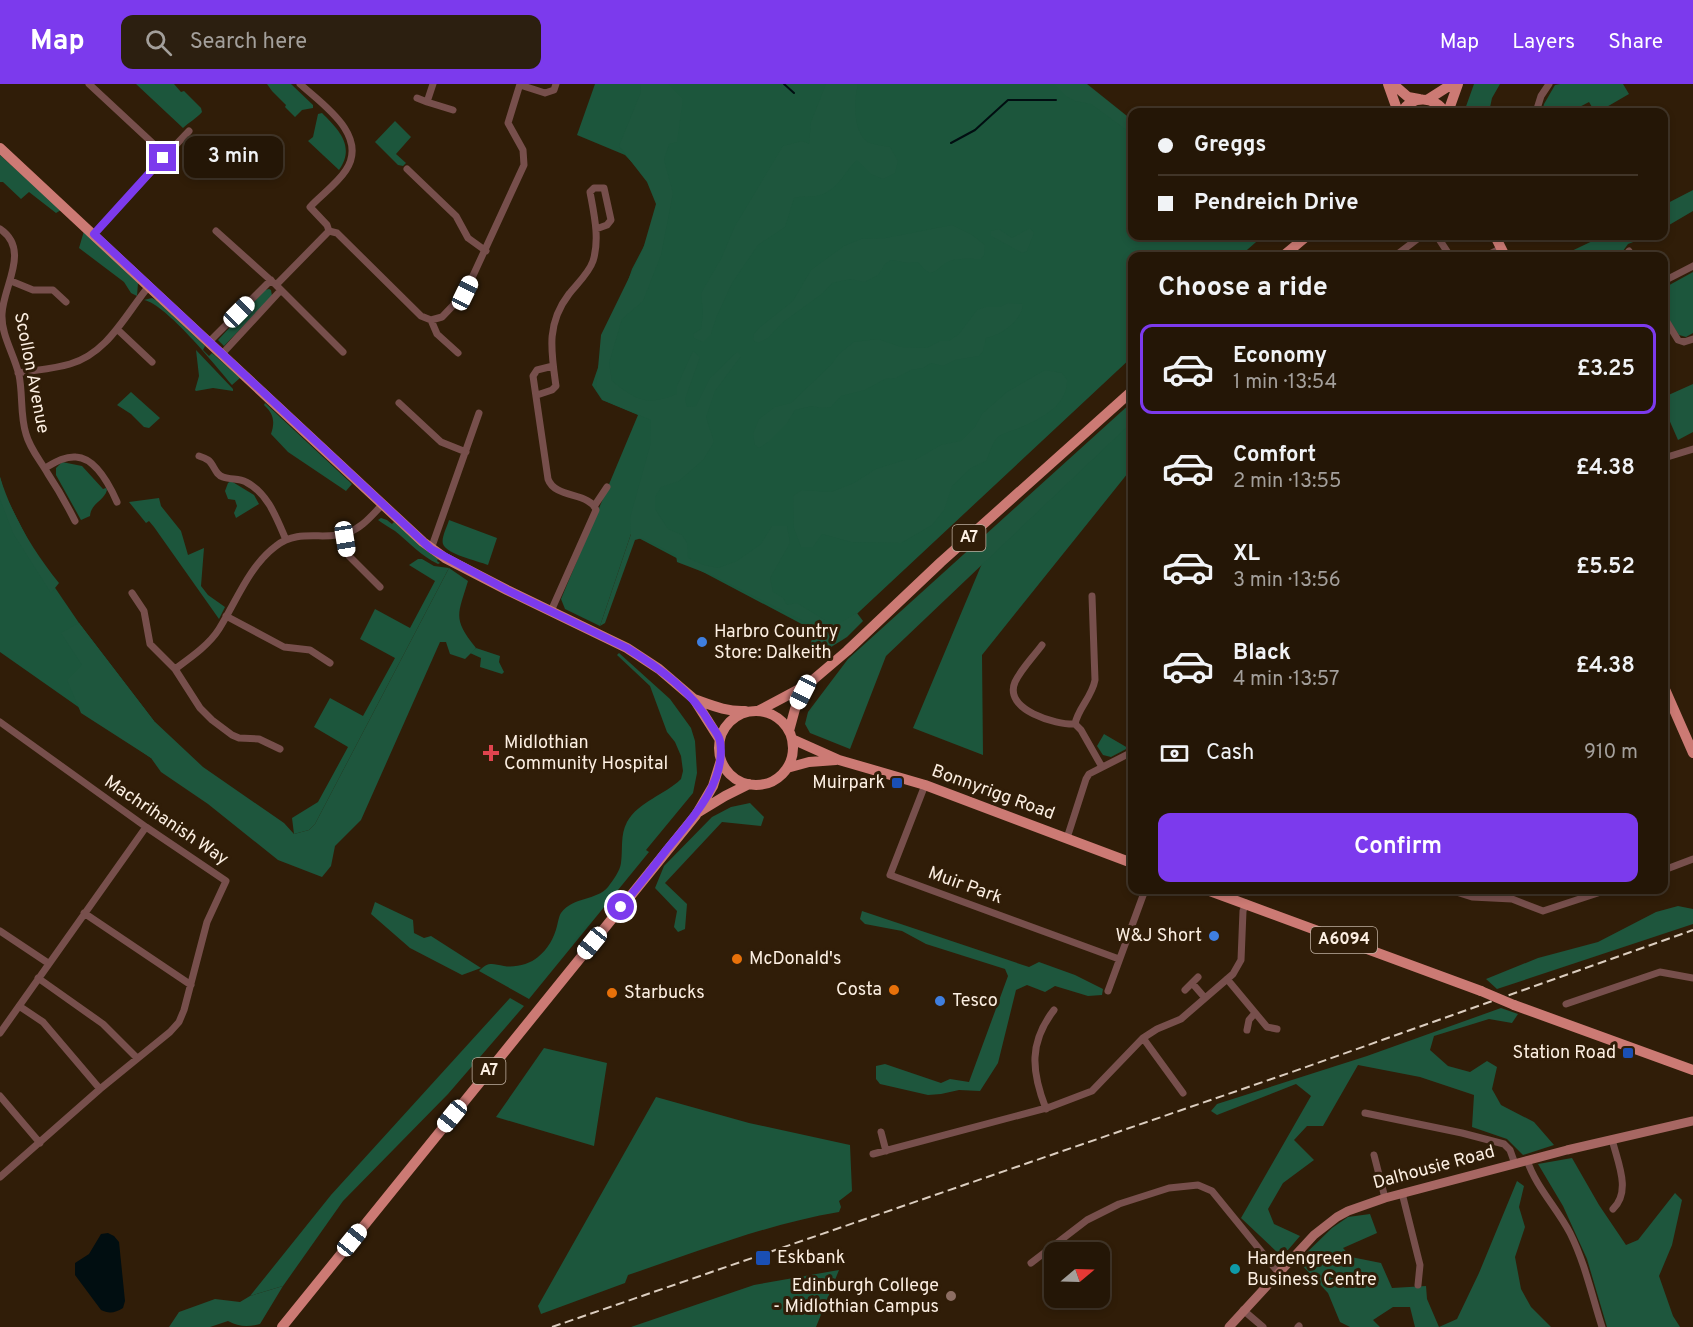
<!DOCTYPE html>
<html lang="en">
<head>
<meta charset="utf-8">
<style>
  :root { --surface:#241606; --page:#2c1f10; --text:#f1f3f6; --muted:#a39f9b; --line:#413528; --accent:#7c3aed }
  body { margin:0; font-family:Overpass,sans-serif; background:var(--page); color:var(--text); height:100vh; display:flex; flex-direction:column; font-size:22px; white-space:nowrap }
  * { box-sizing:border-box; margin:0 }
  p { font-size:20px; color:var(--muted) }
  .icon { flex:none; width:33px; height:33px; fill:none; stroke:currentColor; stroke-width:2; stroke-linecap:round; stroke-linejoin:round }
  .map { position:relative; flex:1; overflow:hidden }
  .sheet { position:absolute; left:1128px; top:168px; width:540px; height:642px; display:flex; flex-direction:column; background:var(--surface); border-radius:12px; box-shadow:0 3px 9px #0003,0 0 0 2px var(--line) }
  .sheet>* { flex:none }
  .guide { position:absolute; left:1128px; top:24px; width:540px; height:132px; border-radius:12px; box-shadow:0 3px 9px #0003,0 0 0 2px var(--line); display:grid; align-content:center; height:132px; padding:0 30px; background:var(--surface) }
  .needle { width:39px; rotate:71deg }
  .controls { position:absolute; left:1044px; top:1158px; display:grid; gap:12px }
  .controls a { display:grid; place-items:center; width:66px; height:66px; border-radius:12px; background:var(--surface); box-shadow:0 3px 9px #0003,0 0 0 2px var(--line); font-size:30px }
  .end { position:absolute; width:27px; height:27px; margin:-14px; border:8px solid #7c3aed; background:#fff; box-shadow:0 0 0 3px #fff }
  .from { border-radius:50% }
  .bubble { position:absolute; height:42px; border-radius:12px; background:var(--surface); box-shadow:0 3px 9px #0003,0 0 0 2px var(--line); font-size:20px; font-weight:600; line-height:42px; text-align:center }
  .car { position:absolute; width:18px; height:36px; margin:-18px -9px; border-radius:8px; box-shadow:0 0 4px 2px #0007; background:linear-gradient(#fff 24%,#345 0 40%,#fff 0 76%,#345 0 86%,#fff 0) }
  .guide b { display:flex; align-items:center; gap:21px; height:57px; font-size:22px }
  .guide b+b { border-top:2px solid var(--line) }
  .guide i { width:15px; height:15px; background:var(--text) }
  ul { padding:0; list-style:none }
  li { display:flex; align-items:center; gap:18px; height:90px; margin:0 12px 9px; padding:0 18px; border:3px solid transparent; border-radius:12px }
  li div { flex:1 }
  li b { display:block; font-size:22px }
  li em { font-style:normal; font-weight:600 }
  li.current { border-color:var(--accent) }
  li>.icon { width:54px; height:54px; stroke-width:1.5 }
  h2 { padding:0 30px; font-size:27px; line-height:72px }
  .pay { display:flex; align-items:center; gap:15px; height:66px; padding:0 30px; font-size:22px }
  .pay p { margin-inline-start:auto }
  .button { display:flex; gap:12px; margin-top:auto; padding:12px 30px }
  .button a { flex:1; height:69px; border-radius:12px; background:var(--accent); color:#fff; font-size:24px; font-weight:600; line-height:69px; text-align:center }
  header { display:flex; align-items:center; gap:36px; box-sizing:border-box; height:84px; padding:0 30px; background:var(--accent); color:#fff }
  header strong { font-size:28px }
  nav { display:flex; gap:33px; margin-inline-start:auto; font-size:21px }
  .search { width:420px; height:54px; background:var(--page); display:flex; align-items:center; gap:15px; box-sizing:border-box; padding:0 21px; border-radius:12px; color:var(--muted); font-size:22px }
  .map>svg:first-child { display:block }
  .green { fill:#1c563c }
  .forest { fill:#1e563d }
  .water { fill:#010e11 }
  .lines { fill:none; stroke-linecap:round; stroke-linejoin:round }
  .stream { stroke:#010e11; stroke-width:2 }
  .minor { stroke:#774f4c; stroke-width:7 }
  .secondary { stroke:#a76763; stroke-width:9 }
  .primary { stroke:#cc7a74; stroke-width:10 }
  .rail { stroke:#dbcdbf; stroke-width:2; stroke-dasharray:9 4.5; stroke-linecap:butt }
  .primary-bridge { stroke:#cc7a74; stroke-width:10 }
  .route { stroke:#7c3aed; stroke-width:8 }
  .shop-dot { fill:#3f7fe0; stroke:#301d08; stroke-width:2 }
  .health-dot { fill:#e0444e; stroke:#301d08; stroke-width:2 }
  .transit-dot { fill:#1a4fb4; stroke:#301d08; stroke-width:2 }
  .food-dot { fill:#e8710a; stroke:#301d08; stroke-width:2 }
  .culture-dot { fill:#0f9aa8; stroke:#301d08; stroke-width:2 }
  .education-dot { fill:#8d6e63; stroke:#301d08; stroke-width:2 }
  .labels { text-anchor:middle; dominant-baseline:central; stroke-width:6; stroke-linejoin:round; paint-order:stroke }
  .shield { fill:#301d08; stroke:#bfb0a1; stroke-width:1.5 }
  .shield-label { font-size:16px; font-weight:bold; fill:#fcefe2 }
  .street-label { font-size:18px; fill:#fcefe2; stroke:#301d08 }
  .poi-label { font-size:18px; fill:#fcefe2; stroke:#301d08; text-anchor:start }
</style>
</head>
<body>
<header>
<strong>Map</strong>
<div class="search"><svg class="icon" aria-label="search" viewBox="0 0 24 24"><circle cx="10" cy="10" r="6"/><path d="M15 15l6 6"/></svg>Search here</div>
<nav><a>Map</a><a>Layers</a><a>Share</a></nav>
</header>
<div class="map">
<svg width="1693" height="1243" viewBox="0 0 1693 1243">
  <rect width="100%" height="100%" fill="#301d08"/>
  <path class="green" d="M136 0H174L181 8 184 7 201 24 202 28C196 35 189 38 183 44Z
    M267 0H291L313 21V24L302 26 295 33 285 23 286 21 272 7Z
    M595 0H1076L1132 44V152H1263L1240 172H1132V273L830 555 631 450 600 542 565 525 561 515 638 331 602 316 592 301 632 185 668 116 625 71 577 51Z
    M1474 0H1500L1492 14 1489 28H1464Z
    M1560 0H1623L1629 10 1598 28H1595L1589 18 1570 28H1542L1544 20 1555 1Z
    M322 29C338 45 356 62 339 86L308 57 313 53 318 30Z
    M395 37 411 53 396 70 406 79 403 82 398 81 375 58Z
    M0 71 61 126 56 129 29 108 21 115 3 98H0Z
    M84 147 138 199 137 212 131 209 124 198 79 164Z
    M1693 188V249L1686 253 1679 251 1664 228V204Z
    M269 205 271 206 272 212 224 262 218 256 265 206Z
    M152 214 156 216 205 262 203 266 209 272 212 269 240 294 232 301C216 282 166 220 144 216Z
    M196 266 233 305V307L213 304 196 307 195 306 199 292Z
    M131 308 160 334 149 344 144 343 131 330 117 321Z
    M265 319 352 400 346 407 288 368 271 350C275 338 274 330 264 321Z
    M1132 336V384L982 571 983 671 913 644 983 477Z
    M62 378 82 382 103 405 106 404 107 406C104 417 91 419 90 432L81 436 56 391V384Z
    M0 393 5 411 45 489 79 539 154 637 151 674 0 568Z
    M231 397 254 411 259 420 236 434 234 429 237 422 235 416 228 415 225 407 228 399Z
    M159 414 161 422 181 447 188 471 204 464 201 502 208 511 225 523 219 535 154 443 149 437 146 439 129 418Z
    M381 434 387 436 392 440 394 438 427 467 438 475 437 477 440 479 438 480C421 472 409 458 395 447 389 443 383 440 378 436Z
    M449 436 497 454 488 481C478 477 446 470 443 460 441 454 447 443 449 436Z
    M418 475H422L434 482 449 484 315 740 309 746 294 750 292 734 318 718 348 663 314 643 330 614 363 632 395 574 360 555 375 525 410 544 435 497 409 481Z
    M476 564 500 572 499 578 504 588 502 590 480 583 481 574 470 569Z
    M619 569 670 615 691 644 695 657 697 689 693 709 646 766 649 768 529 915 479 887C488 877 493 880 504 882 515 884 530 880 538 873 548 865 554 854 557 842 558 838 559 832 561 829 574 812 596 817 608 803 613 796 620 787 621 779 623 765 620 751 627 738 639 717 665 711 681 695L683 687 681 672 675 658 667 648 650 602 617 571Z
    M1104 650 1128 664 1111 673 1103 671 1097 662Z
    M510 914 524 922 448 1010 343 1117 283 1202 250 1212 331 1111Z
    M544 964 607 979 594 1062 496 1033Z
    M656 1013 749 1039 850 1061 852 1107 839 1117 841 1123 839 1128C767 1140 697 1168 628 1191L625 1199 541 1230 538 1222Z
    M839 1186 816 1243H631L754 1201Z"/>
  <path class="forest" d="M640 0H668L683 15 677 58 669 60 664 76 673 109 661 171 643 217 622 235 609 279 612 297C637 317 647 322 677 310V302L693 267 700 273 685 315 687 323 696 322 710 294 737 268 741 272 715 307 706 333 714 358 703 376 679 397 661 403 655 413V425L668 445 682 451 687 459 688 474 704 481 718 484 737 477 761 460 772 442H787L790 459 770 494 773 508 783 514 787 521 797 519 831 540 842 538 857 529 863 537 847 553 812 575 807 574 815 543 716 493 677 478 676 471 642 454 635 456 605 539 600 542 631 450 630 434 650 362 651 336 603 316 596 306 601 251 643 165 656 120 647 98 619 62 641 8Z
    M826 0H858C854 16 852 50 870 59 876 61 884 62 890 63L898 77 895 89 883 95 871 90 857 76C845 87 839 104 823 110 813 114 803 111 794 114L785 143 758 161 732 199 716 234 711 250 703 258 694 254 693 250 701 245 703 229 701 210 704 204 721 175 735 142 783 62 802 57 809 60 811 38Z
    M1054 0H1087L1132 36V50L1091 20 1075 17 1066 12Z
    M1693 106V127L1664 144V121Z
    M952 141 972 151 985 161 984 171 981 175C970 175 956 173 946 179 939 183 940 186 930 189L924 185 918 178 908 179 891 176 885 180 878 191 865 198 850 195 832 199 823 209 782 239 768 254 758 259 753 256 754 250 760 243 793 217 811 186 844 162 861 155 886 154Z
    M1030 144 1034 149 1027 167 1022 169 991 152V147L999 145 1012 154Z
    M1603 152H1649L1628 160 1623 167 1612 172H1561Z
    M1008 219 1023 220C1022 237 1001 251 986 254L983 267 979 272 955 276 943 282 931 279 923 284 911 286 896 294 885 295 865 306 841 312 831 323 822 324 812 322 795 326 787 339 768 358 759 364 755 361 753 350 759 335 775 323 791 319 831 281 839 270 854 258 878 255 901 263 927 264 940 257H949L959 250 977 226 986 223H1000Z
    M1045 286 1062 289 1067 296C1068 323 1038 336 1017 345 1011 347 1004 349 999 352 992 358 990 369 986 377L971 384 952 402 944 426 932 441 901 459 851 458 822 450 813 463H801L794 444 793 412 802 406 831 408 854 399 876 385 905 376H915L941 361 961 357 975 343 982 330 1007 308Z
    M1693 300V348L1678 356 1664 324V313Z
    M1132 318V338L886 572 850 665 810 649 805 640 808 628 848 575Z
    M0 393C12 432 34 468 59 499L51 509 13 449 0 415Z
    M449 484 468 497C458 531 452 534 476 564L465 575 450 570 446 558H440L361 736 335 762 331 782 322 793 278 776 208 720 161 688 151 674 81 629 67 596 82 581 61 549 79 539 154 637 203 683 284 739 294 750 309 746 315 740Z
    M750 719 764 733 761 742 722 738 665 799 687 820 685 845 678 848 674 843 677 827 655 804 664 782 712 733 731 723Z
    M375 818 413 836 414 849 424 854 431 852 481 884 462 891 410 864 371 830Z
    M1678 822 1693 825V840L1497 905 1486 895 1538 874 1598 858 1656 828Z
    M862 827 1029 883 1039 878 1075 891 1103 905 1102 911 1088 912 1055 902 1045 908 1027 901 1016 906 998 979 980 1007 959 1006 941 1010 928 1011 880 1000 876 995V982L885 980 941 999 950 995 969 998 1008 892 1005 885 926 860 902 847 865 840 860 835Z
    M1501 924 1518 930 1512 939 1489 935 1434 952 1430 966 1448 982 1470 988 1487 977 1497 983 1492 1005 1501 1021 1534 1038 1554 1061 1523 1071 1507 1055 1472 1043 1474 1011 1420 993 1358 981 1323 1042H1307L1294 1056 1314 1076 1283 1099 1268 1125 1274 1140 1300 1152 1288 1166 1278 1169 1241 1134 1311 1012 1296 1000 1217 1031 1211 1027 1217 1020 1367 972Z
    M1572 1074 1599 1121 1626 1161 1638 1156 1675 1109 1682 1116 1672 1161 1659 1192 1673 1232 1680 1243H1607L1587 1175 1563 1122 1538 1080Z
    M1517 1097 1524 1102 1519 1123 1525 1143 1515 1173 1521 1205 1531 1223 1551 1243H1415L1410 1223H1393L1373 1236 1380 1243H1350L1340 1238 1328 1209 1298 1177 1332 1144 1348 1133 1370 1130 1377 1149 1343 1164 1351 1173 1381 1179 1392 1204 1426 1202 1427 1215 1439 1243 1457 1235 1479 1189Z
    M283 1202 260 1240C248 1243 239 1243 228 1237L210 1243H169L179 1228 215 1215 240 1218 250 1212Z"/>
  <path class="water" d="M108 1149 114 1152 119 1158 125 1217 123 1224C115 1229 109 1230 101 1226L75 1191V1179L89 1170 101 1150Z"/>
  <g class="lines">
    <path class="stream" d="M784 0 794 9
      M951 59 975 46 1008 16H1056"/>
    <path class="minor" d="M89 0 160 66 163 71
      M300 0C322 20 369 51 346 86 337 100 321 111 310 123L327 141 329 147
      M520 1 545 9 554 6 556 0
      M417 14 427 18 433 0
      M427 18 453 26
      M1536 28 1541 12 1549 0
      M407 85 456 132 468 154 486 167
      M0 145C31 166 3 202 2 230 1 251 14 270 19 291 23 310 20 331 26 350 30 365 40 376 48 390 58 405 67 421 75 437
      M216 147 276 201 343 268
      M329 147 337 149 421 232 431 236
      M94 150 161 77 163 71 170 67 189 47
      M1437 152 1450 172
      M1629 167 1632 172
      M1395 172 1420 153 1431 152
      M1486 172 1501 164
      M11 197 33 206H53L66 218
      M1664 197 1693 182
      M276 201 329 147
      M1664 233 1678 256 1684 258 1693 255
      M431 236 442 233 465 209 524 81 523 66 508 39 520 0
      M431 236 437 250 458 269
      M117 245 152 278
      M209 258 271 196
      M222 270 281 206
      M18 289C35 286 53 285 70 280 108 269 125 231 149 202
      M537 311 552 306 556 302C551 267 546 240 569 210 577 200 589 189 593 177 600 155 594 130 590 108L594 104H604L611 136 607 141 596 145
      M399 319 441 358 466 368
      M199 372C202 373 205 374 208 376 214 380 215 391 223 393 231 396 239 394 246 398 268 409 277 435 286 456
      M1664 374 1693 365
      M45 384C54 379 65 372 76 373 96 374 110 402 117 418
      M595 421 607 403
      M344 450 349 472 380 503
      M431 465 479 329
      M132 509 144 527 150 560 175 585 200 624 212 636 232 651 239 654 259 655 280 665
      M1092 512 1095 596C1092 613 1078 624 1075 640L1081 646 1102 683
      M551 527 596 426C590 408 555 415 548 395L533 292 537 286 553 282
      M226 532 284 563 310 566 330 579
      M1042 561C1034 572 1021 585 1015 598 1003 626 1056 641 1075 640
      M175 585C190 574 209 561 219 545 236 518 249 482 276 462 299 444 324 457 347 449 362 444 371 432 382 421
      M0 638 146 743 226 797 207 838 184 926 179 938 170 948 100 1005 0 1093
      M925 701 890 791 1119 875
      M1067 754 1086 695 1089 690 1132 668
      M1664 786 1693 775
      M1450 806 1472 813 1512 815 1543 827 1607 806
      M84 829 191 901
      M0 847 48 879
      M38 894 103 940 137 974
      M1227 895 1267 943 1277 945
      M1192 899 1205 914
      M1185 906 1198 893
      M1108 907 1145 806
      M1566 920 1660 888 1693 894
      M19 922 43 938 100 1005
      M1247 946 1249 936 1255 929
      M0 949 146 743
      M1143 954 1183 1009
      M0 1012 40 1059
      M1046 1025C1031 987 1029 958 1054 926
      M1365 1029 1462 1049 1504 1060 1510 1066 1515 1080
      M881 1048 886 1067
      M1612 1055C1617 1077 1632 1107 1613 1125
      M873 1070 1050 1023 1092 1007 1143 954 1157 945 1181 935 1233 890 1241 876 1243 827 1246 819
      M1374 1071 1385 1114
      M1527 1076C1536 1103 1557 1124 1570 1149 1585 1179 1592 1212 1602 1243
      M1402 1109 1420 1181 1418 1201
      M1031 1179 1087 1136 1119 1120 1169 1104 1198 1101 1212 1107 1278 1188
      M1243 1226 1263 1243
      M1298 1243 1299 1242"/>
    <path class="secondary" d="M1229 1243 1314 1151 1337 1133 1348 1127 1385 1114 1567 1066 1693 1037"/>
    <path class="primary" d="M1388 0 1398 28
      M1393 0 1408 13 1419 15
      M1427 16 1452 0
      M1402 28C1412 11 1434 12 1445 28
      M1448 28 1458 0
      M0 64 423 458 445 474 507 506 627 564 659 585 694 615 720 656
      M1495 152 1505 172
      M1283 172 1307 152
      M1664 603 1693 669
      M694 615C711 621 727 628 745 627
      M758 627 807 601 847 567 941 478 1132 307
      M719 664a37 37 0 1 1 74 0a37 37 0 1 1-74 0Z
      M789 647 795 625 807 602
      M792 655 839 676 925 701 1132 779
      M787 684 809 678 836 676
      M697 729 725 712 749 700
      M1207 806 1481 907
      M1514 921 1693 986
      M282 1243 696 731 713 702 721 676"/>
    <path class="rail" d="M552 1243 1289 989 1693 846"/>
    <path class="primary-bridge" d="M1481 907 1514 921"/>
  </g>
  <g class="lines">
    <path class="route" d="M163 74 94 150 431 465 507 506 627 564C659 584 692 607 711 641 714 645 719 652 720 657 727 698 691 736 667 765 652 785 637 804 621 823"/>
  </g>
  <g class="shop-dot">
    <circle cx="702" cy="558" r="6"/>
    <circle cx="1214" cy="852" r="6"/>
    <circle cx="940" cy="917" r="6"/>
  </g>
  <path class="health-dot" d="M488 660h6v6h6v6h-6v6h-6v-6h-6v-6h6z"/>
  <g class="transit-dot">
    <rect x="891" y="693" width="12" height="12" rx="3"/>
    <rect x="1622" y="963" width="12" height="12" rx="3"/>
    <rect x="755" y="1166" width="16" height="16" rx="3"/>
  </g>
  <g class="food-dot">
    <circle cx="737" cy="875" r="6"/>
    <circle cx="894" cy="906" r="6"/>
    <circle cx="612" cy="909" r="6"/>
  </g>
  <circle class="culture-dot" cx="1235" cy="1185" r="6"/>
  <circle class="education-dot" cx="951" cy="1212" r="6"/>
  <g class="labels">
    <g class="shield">
      <rect x="952.5" y="441" width="33" height="26" rx="4.5"/>
      <rect x="1311" y="843" width="66" height="26" rx="4.5"/>
      <rect x="472.5" y="974" width="33" height="26" rx="4.5"/>
    </g>
    <g class="shield-label">
      <text x="969" y="454">A7</text>
      <text x="1344" y="856">A6094</text>
      <text x="489" y="987">A7</text>
    </g>
    <g class="street-label">
      <text transform="translate(31 289) rotate(79)">Scollon Avenue</text>
      <text transform="translate(993 709) rotate(20)">Bonnyrigg Road</text>
      <text transform="translate(166 737) rotate(34)">Machrihanish Way</text>
      <text transform="translate(965 802) rotate(20)">Muir Park</text>
      <text transform="translate(1434 1084) rotate(-15)">Dalhousie Road</text>
    </g>
    <g class="poi-label">
      <text x="714" y="548">Harbro Country<tspan x="714" dy="21">Store: Dalkeith</tspan></text>
      <text x="504" y="659">Midlothian<tspan x="504" dy="21">Community Hospital</tspan></text>
      <text x="885" y="699" text-anchor="end">Muirpark</text>
      <text x="1202" y="852" text-anchor="end">W&amp;J Short</text>
      <text x="749" y="875">McDonald's</text>
      <text x="882" y="906" text-anchor="end">Costa</text>
      <text x="624" y="909">Starbucks</text>
      <text x="952" y="917">Tesco</text>
      <text x="1616" y="969" text-anchor="end">Station Road</text>
      <text x="777" y="1174">Eskbank</text>
      <text x="1247" y="1175">Hardengreen<tspan x="1247" dy="21">Business Centre</tspan></text>
      <text x="939" y="1202" text-anchor="end">Edinburgh College<tspan x="939" dy="21">- Midlothian Campus</tspan></text>
    </g>
  </g>
</svg>
<div class="controls">
<a><svg class="needle" viewBox="-14 -14 28 28"><path d="M0-13l5 13h-10z" fill="#e53935"/><path d="M0 13l5-13h-10z" fill="#a39f9b"/></svg></a>
</div>
<i class="end from" style="left:621px;top:823px"></i>
<i class="end" style="left:163px;top:74px"></i>
<div class="bubble" style="left:184px;top:52px;width:99px">3 min</div>
<i class="car" style="left:465px;top:209px;rotate:26deg"></i>
<i class="car" style="left:239px;top:228px;rotate:45deg"></i>
<i class="car" style="left:345px;top:455px;rotate:171deg"></i>
<i class="car" style="left:803px;top:608px;rotate:207deg"></i>
<i class="car" style="left:592px;top:859px;rotate:219deg"></i>
<i class="car" style="left:452px;top:1032px;rotate:219deg"></i>
<i class="car" style="left:352px;top:1156px;rotate:39deg"></i>
<div class="guide">
<b><i class="from"></i>Greggs</b>
<b><i></i>Pendreich Drive</b>
</div>
<section class="sheet">
<h2>Choose a ride</h2>
<ul>
<li class="current"><svg class="icon" aria-label="car" viewBox="0 0 24 24"><path d="M5 17H2v-5l4-1 3-4h7l3 4 3 1v5h-3M9 17h6M6 11h13"/><circle cx="7" cy="17" r="2"/><circle cx="17" cy="17" r="2"/></svg><div><b>Economy</b><p>1 min · 13:54</p></div><em>£3.25</em></li>
<li><svg class="icon" aria-label="car" viewBox="0 0 24 24"><path d="M5 17H2v-5l4-1 3-4h7l3 4 3 1v5h-3M9 17h6M6 11h13"/><circle cx="7" cy="17" r="2"/><circle cx="17" cy="17" r="2"/></svg><div><b>Comfort</b><p>2 min · 13:55</p></div><em>£4.38</em></li>
<li><svg class="icon" aria-label="car" viewBox="0 0 24 24"><path d="M5 17H2v-5l4-1 3-4h7l3 4 3 1v5h-3M9 17h6M6 11h13"/><circle cx="7" cy="17" r="2"/><circle cx="17" cy="17" r="2"/></svg><div><b>XL</b><p>3 min · 13:56</p></div><em>£5.52</em></li>
<li><svg class="icon" aria-label="car" viewBox="0 0 24 24"><path d="M5 17H2v-5l4-1 3-4h7l3 4 3 1v5h-3M9 17h6M6 11h13"/><circle cx="7" cy="17" r="2"/><circle cx="17" cy="17" r="2"/></svg><div><b>Black</b><p>4 min · 13:57</p></div><em>£4.38</em></li>
</ul>
<div class="pay"><svg class="icon" aria-label="cash" viewBox="0 0 24 24"><path d="M3 7h18v10H3z"/><circle cx="12" cy="12" r="2"/></svg>Cash<p>910 m</p></div>
<div class="button"><a>Confirm</a></div>
</section>
</div>
</body>
</html>
